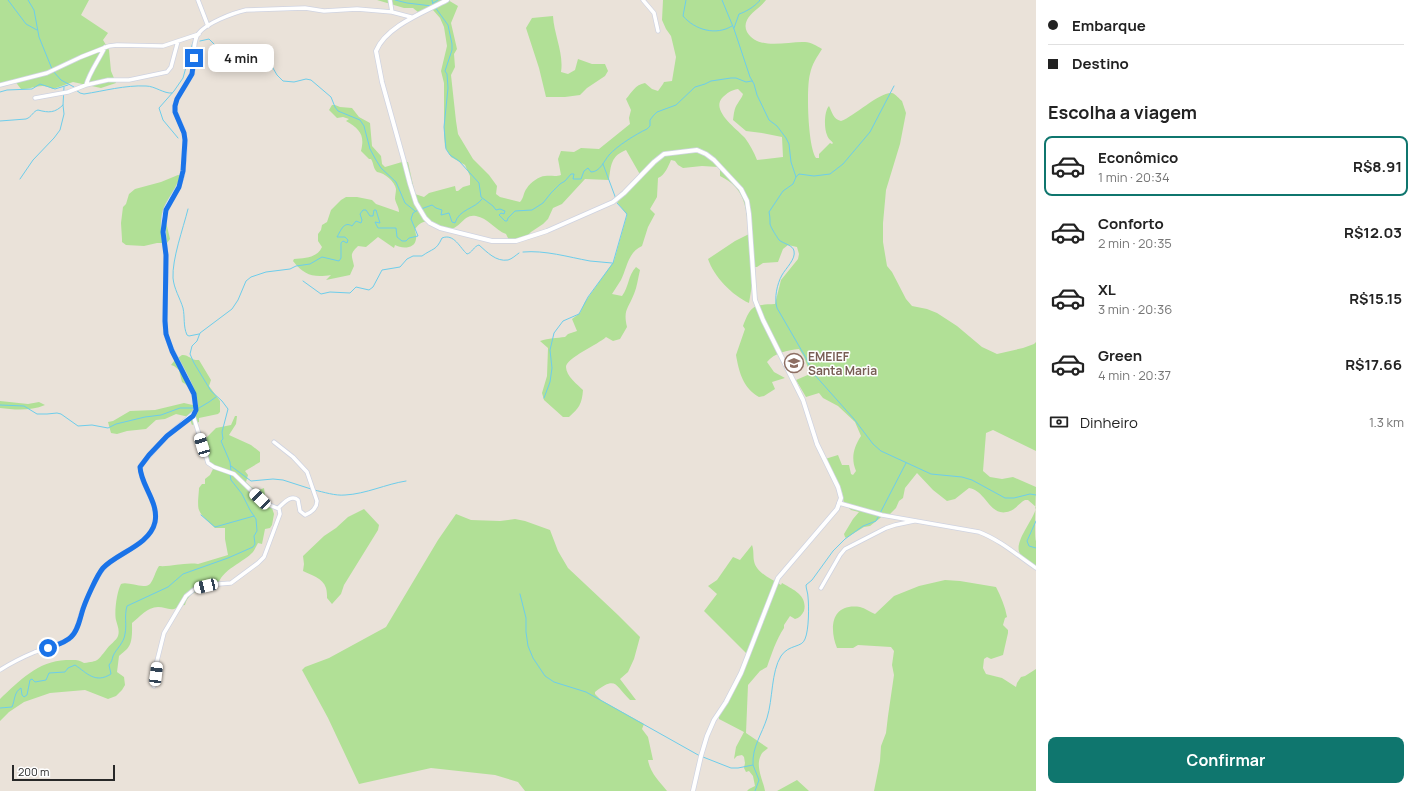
<!DOCTYPE html>
<html lang="pt">
<head>
<meta charset="utf-8">
<style>
  :root { --surface:#fff; --page:#f2f2f2; --text:#222; --muted:#767676; --line:#e0e0e0; --accent:#0f766e }
  body { margin:0; font-family:Manrope,sans-serif; background:var(--page); color:var(--text); height:100vh; display:flex; flex-direction:column; font-size:15px; white-space:nowrap }
  * { box-sizing:border-box; margin:0 }
  p { font-size:13px; color:var(--muted) }
  .icon { flex:none; width:22px; height:22px; fill:none; stroke:currentColor; stroke-width:2; stroke-linecap:round; stroke-linejoin:round }
  .map { position:relative; flex:1; overflow:hidden }
  .details { display:flex; flex-direction:column; background:var(--surface); width:380px }
  .details>* { flex:none }
  .hud { display:grid; align-content:center; height:88px; padding:0 12px; background:var(--surface) }
  .scale { position:absolute; left:12px; bottom:10px; width:103px; box-sizing:border-box; padding-left:4px; border:2px solid #282828; border-top:0; font-size:11px; line-height:14px; white-space:nowrap; color:#282828; -webkit-text-stroke:3px #fff; paint-order:stroke }
  .end { position:absolute; width:18px; height:18px; margin:-9px; border:5px solid #1a73e8; background:#fff; box-shadow:0 0 0 2px #fff }
  .from { border-radius:50% }
  .bubble { position:absolute; height:28px; border-radius:8px; background:var(--surface); box-shadow:0 2px 10px #0003; font-size:13px; font-weight:700; line-height:28px; text-align:center }
  .car { position:absolute; width:12px; height:24px; margin:-12px -6px; border-radius:5px; box-shadow:0 0 3px 1px #0007; background:linear-gradient(#fff 24%,#345 0 40%,#fff 0 76%,#345 0 86%,#fff 0) }
  .hud b { display:flex; align-items:center; gap:14px; height:38px; font-size:15px }
  .hud b+b { border-top:1px solid var(--line) }
  .hud i { width:10px; height:10px; background:var(--text) }
  ul { padding:0; list-style:none }
  li { display:flex; align-items:center; gap:12px; height:60px; margin:0 8px 6px; padding:0 4px; border:2px solid transparent; border-radius:8px }
  li div { flex:1 }
  li b { display:block; font-size:15px }
  li em { font-style:normal; font-weight:700 }
  li.current { border-color:var(--accent) }
  li>.icon { width:36px; height:36px; stroke-width:1.5 }
  h2 { padding:0 12px; font-size:18px; line-height:48px }
  .pay { display:flex; align-items:center; gap:10px; height:44px; padding:0 12px; font-size:15px }
  .pay p { margin-inline-start:auto }
  .button { display:flex; gap:8px; margin-top:auto; padding:8px 12px }
  .button a { flex:1; height:46px; border-radius:8px; background:var(--accent); color:#fff; font-size:16px; font-weight:700; line-height:46px; text-align:center }
  main { display:flex; flex:1; min-height:0 }
  .map>svg:first-child { display:block }
  .green { fill:#b1e096; fill-rule:evenodd }
  .lines { fill:none; stroke-linecap:round; stroke-linejoin:round }
  .stream { stroke:#6dcdeb; stroke-width:1 }
  .minor-casing { stroke:#cfd3e1; stroke-width:5 }
  .tertiary-casing { stroke:#cfd3e1; stroke-width:5.5 }
  .minor { stroke:#fff; stroke-width:3.5 }
  .tertiary { stroke:#fff; stroke-width:4 }
  .route { stroke:#1a73e8; stroke-width:5 }
  .labels { text-anchor:middle; dominant-baseline:central; stroke-width:3; stroke-linejoin:round; paint-order:stroke }
  .education-label { font-size:12px; font-weight:bold; fill:#785e54; stroke:#fff; text-anchor:start }
</style>
</head>
<body>
<main>
<div class="map">
<svg width="1036" height="791" viewBox="0 0 1036 791">
  <rect width="100%" height="100%" fill="#eae2d9"/>
  <path class="green" d="M0 0H89L81 15 108 33 103 40 109 50 111 71 116 83 101 88 73 82 53 89C42 82 33 89 21 89L14 80 0 83Z
    M377 0H448L458 6 451 23 457 49 454 54 455 67 451 75 456 121 458 134 473 159 489 175 497 186 496 194 500 197 520 202C524 198 523 193 527 188 530 183 539 176 545 176 551 175 555 177 561 175L558 159 561 151 574 152 581 148 599 149 630 124 629 118 631 110 626 99C632 92 635 85 645 83L652 89 658 91 663 84 664 82 672 81 676 57 671 36 666 29 662 20 663 0H766C760 8 751 12 747 20 745 24 745 28 747 32 758 51 788 41 805 42 811 42 817 46 822 49 817 57 812 64 810 74 806 89 808 146 816 158H819V154L830 143 832 144 833 143C831 140 828 139 827 135 824 129 824 111 829 106 832 112 833 119 841 121 855 116 879 92 892 93 896 94 899 99 902 101L906 113 900 144 886 190 883 223V242L887 266 892 272 906 299 912 306 927 309 937 313 957 326 982 347 997 354 1023 348 1034 344 1036 342V451L993 430 986 433 983 471 990 477 1002 479 1013 477 1036 487C1036 495 1034 537 1036 541V567C1031 563 1024 560 1021 555 1011 544 1035 519 1036 507L1028 500H1025C1019 503 1016 509 1010 511 990 519 987 491 969 488L955 499 947 501 933 490 917 473 905 488 903 498 899 501 896 508 890 514 884 515 870 526 864 527 846 538 845 537 844 534 853 519 859 512 851 510 844 504 842 492 825 459 838 455 842 465H849L851 474 853 475 856 471C851 459 853 448 861 436L855 422 838 406 823 398 819 393 806 397 796 380 810 374V373L804 357 799 349C788 350 774 353 767 362L774 372 785 378 772 382 775 389 764 396 759 397C743 388 739 372 736 355L745 329 743 326C751 305 753 305 775 304L781 280 798 259 799 254 797 247 788 245 783 249 778 262 763 263 757 267H751L753 279 749 303C732 295 714 277 708 259L735 241 749 234C746 207 746 189 720 176V170L718 167 702 166 683 168 678 165 675 161 671 160C668 167 665 175 658 178L657 197 650 209 655 214 648 227 642 246C628 252 627 268 621 280 618 285 615 289 612 294L622 296C629 287 628 275 636 267L640 270C638 278 637 287 634 294 628 309 623 310 627 327L620 339 613 341 606 337C599 344 566 358 566 367 566 376 578 385 583 390 582 404 579 408 569 417H563L544 400 542 393 547 376 548 348 540 341C549 338 557 338 565 337L568 334 577 331 572 319 580 313 585 302 614 261 627 215 617 202 642 178 626 150C611 156 611 165 609 180L585 179 562 204 553 208 548 219 543 224 531 232 526 237 509 240 506 234C495 230 488 218 476 216 464 213 460 229 449 229 434 228 427 213 415 229 415 232 417 236 416 239 415 249 402 249 395 245L394 248 378 237 366 247 358 246C349 255 352 255 354 266L350 275 326 280 331 275C313 278 304 275 293 261L294 259C305 258 317 258 322 247L318 241V234L321 230 322 225 327 222 331 210 341 200 346 197H357L372 200 376 204 399 212C399 207 396 204 395 199 395 196 396 192 396 189 395 182 385 173 377 172 373 168 374 164 371 159H369L361 151C365 135 360 129 346 121L349 119 343 117 337 118 329 110 332 105H335L340 107 352 108 359 117 370 123 372 146 381 156 382 164 385 167 402 162H408L415 194 424 197 429 193 455 186 456 191H458L463 187 470 185V176L465 165 451 157 445 147 444 135V83L441 71 447 46 444 27 440 18 433 10 418 12 413 8H404ZM738 89 743 94C742 98 740 99 738 103 734 108 734 114 733 120L746 131 762 133 782 137 783 157 757 160C754 152 750 145 745 138 737 129 711 111 722 98 727 93 731 90 738 89Z
    M553 16C554 35 564 53 561 72L568 74 575 70 578 59 592 64H605L608 71 605 76 587 88 580 95 565 97H546L539 68 526 28 532 18Z
    M178 175 184 176 168 203 166 222 170 239 167 243H157L144 246 126 245 122 242V239L121 223 123 207 126 204 129 194 135 189 161 182Z
    M182 355C188 354 192 361 199 360L211 380 209 386 220 401V412L218 414 199 418V422L192 425 189 417 176 414 165 419 156 420 146 429 127 431 117 434 111 433 108 422 113 421 130 411 155 410 184 403 197 406C196 397 190 386 182 382L179 370 174 366 171 365 175 360Z
    M0 401 28 404 39 402 45 405C31 411 15 410 0 408Z
    M235 416H237L236 424 229 435 251 445 260 452V462L245 471 248 475 246 482 256 491 264 488 266 503 272 508 274 514 272 525 270 528 265 529 262 544 258 543C257 545 255 549 253 552 244 562 221 570 218 585 204 589 189 590 185 605 180 605 178 608 174 609 168 610 164 607 158 607 147 607 140 617 132 623 132 631 133 643 127 649 125 651 122 653 119 656L117 672 124 677 125 685 122 690 116 696 108 699 85 690 50 693 24 702 9 712 0 721V699C19 681 38 661 66 660 74 660 78 659 84 663 99 661 97 661 106 650 109 645 117 640 118 636 120 630 117 625 116 620 114 612 117 591 121 584 129 581 143 590 150 584 154 579 155 572 159 566 171 567 185 562 198 564L228 555 225 539V528H215C210 523 201 516 199 510 197 505 199 493 199 488L202 484H205V479L210 475 213 469 207 460 203 441 216 428 231 425Z
    M364 509 379 525 378 530 344 585 341 594 332 604 327 598C327 595 327 592 326 588 323 578 311 575 303 571L304 564 303 556 324 536 336 528 348 517Z
    M456 514 471 520 500 521 515 519 525 521 550 530 558 551 568 568 618 615 640 637 634 659 628 672 620 679 636 700H630C615 686 617 675 595 692V694L601 700 644 724 642 729 648 737 653 760H648C650 773 660 782 667 791H525L518 782 495 775 431 768 359 784 328 718 302 670 305 667 329 658 386 627 438 540Z
    M752 545C754 550 753 556 754 561 756 573 772 579 781 585L782 583C792 589 808 595 804 611 802 615 799 618 795 619L790 616 784 625V628C776 640 772 653 767 667L760 671 748 685 746 733 768 748C766 750 762 752 761 755 755 766 763 780 765 791H747L749 789 755 786 753 776 749 771 746 772 744 768 745 763 744 757 742 755 737 756 734 759 736 747 744 732 719 719V713L727 704 747 654 704 611 717 594 708 586 717 580 733 557 740 560Z
    M945 580 960 581 996 587C1001 597 1005 606 1007 617L1005 618 1003 625 1008 630V633L1003 655 991 659 987 657 984 659 983 668 986 674 1002 678 1016 687 1017 683 1021 677 1025 676 1036 669V791H874L880 761 881 746 886 733 888 716 894 675 892 665 894 651 891 647 858 645 853 648H837C829 628 831 603 860 607 865 608 870 612 875 614L894 596 919 586Z
    M797 780 809 791H777Z"/>
  <g class="lines">
    <path class="stream" d="M8 0 26 24 37 30
      M28 0 34 10 39 37 52 69
      M395 0 407 3 432 6
      M432 0 433 4
      M686 0 683 16C695 30 716 36 732 26
      M722 0 734 29 750 77 754 84 757 95 769 120 777 126 786 138 789 144 791 162 796 177 793 184 783 191 769 212C770 216 770 220 770 224 771 228 777 237 779 240 784 244 793 245 794 251 796 259 786 268 782 275 777 284 774 298 777 308L806 358 813 373 854 419 873 444 881 451 931 474 962 477 972 480 1005 498H1014L1030 494 1036 495
      M433 3 438 0
      M435 7 448 25 452 44V50L445 71 447 74 448 88 444 127 446 149 450 155 459 161 479 183 481 197 493 206 496 210 500 209 505 211 504 214 501 213 499 215 505 221H507L508 218 515 211 532 210 543 203 551 193 560 184 565 181 571 174H574L573 179H581L584 171 588 168 591 172C600 172 604 161 609 155 617 146 636 134 647 129L650 126V120L653 116 657 112 676 105 695 87 705 84 711 81 731 78H736L746 82 752 81
      M734 28 739 14C746 12 757 5 760 0
      M200 41 209 39 216 46 238 50 247 54 264 58 270 63 277 75 283 81 294 82 306 79 311 80 331 97 335 107 338 111 360 120 364 126 370 149 376 160 381 168 396 182 405 203 415 211
      M53 71 61 80 74 87
      M76 90 80 93 84 94C104 91 125 85 146 86 155 86 164 94 172 93
      M0 92 7 90 32 89 40 84 55 89 68 85
      M0 121 26 119C32 117 33 111 38 110 49 113 55 113 63 105
      M178 138 163 120 159 108 174 91 183 78 193 42
      M603 164 616 199
      M796 177 799 174 814 176 830 174 843 164 870 132 894 86
      M20 179 33 160 54 138 60 130 64 114 63 105 64 87
      M188 209C183 229 172 259 173 278 174 289 180 298 183 308 185 317 183 326 187 335L189 336 199 334
      M421 209 432 205 436 208 442 210 441 215 449 213 452 222 455 223C459 209 475 209 482 199
      M523 252C545 250 568 257 590 261 597 262 605 262 612 263
      M303 281 321 294 330 292 350 293 356 287 369 290 373 287 382 270 400 267 407 259 413 256H422C433 248 436 251 442 238 454 233 460 248 467 254 472 253 474 246 479 245 487 252 496 262 508 260 512 259 516 255 519 253
      M544 398 550 382 552 368 550 350 554 333 563 321 579 314 588 297 613 263 627 214 617 203
      M0 405 24 406 37 414H47L57 413 61 414 78 426 92 425 108 428 116 424 145 417 161 415 180 408H193
      M199 408 209 402 216 397
      M231 466 251 481 273 479 283 480 311 489
      M231 471 230 462 221 441 223 439 222 432 228 409 222 401 211 391 194 363 190 354 192 346 197 341 200 333 232 309 238 300 246 281 251 277 266 272 290 269 296 266 310 264 322 257 339 261 341 258V243L343 241 347 243 348 240 345 237H337C341 230 344 221 352 226L356 221 361 223 362 220 360 214 363 210H366L370 216H373L374 210H376L380 223 375 222 378 228H396L397 237 402 241H406L409 238 418 236 411 219 413 213 418 210
      M314 490C324 492 335 496 345 495 366 494 386 484 406 481
      M201 515 215 527 254 516
      M1036 521 1027 541 1029 546 1036 548
      M520 594 526 618V632L528 646 533 658 545 676 554 682 586 692 700 756
      M0 708 12 707C15 700 14 692 21 688L22 695 24 697 27 695 30 680 32 679 35 682 46 680 49 673 65 672 68 668 75 665C87 673 95 684 111 674L109 665C112 661 112 660 113 656 116 649 124 643 125 634 127 624 124 617 127 606L168 587 183 574 228 558 253 547 255 544 254 536 257 531 256 519 250 510 242 494 231 480 230 474
      M703 757 731 768H738L753 765
      M753 764C752 747 762 734 767 718 773 699 771 672 781 656 789 644 802 648 805 639 809 630 809 606 808 597 808 593 806 589 806 585L812 580 833 551 845 539 863 526 876 521 906 463
      M753 765 759 780 755 791"/>
    <g class="minor-casing">
      <path id="minor" d="M198 0 208 26
        M390 0 392 12
        M643 0 654 13 658 31
        M0 85 47 73 81 57 109 46 117 45 163 46 199 34
        M86 85C90 71 99 60 105 47
        M35 98 68 92 86 85 108 80H129L167 72 171 67 178 41
        M274 442 293 457 307 472 317 501C317 508 311 513 305 515L300 511 298 500C291 494 284 503 278 508
        M839 503 882 515 979 532C1000 540 1017 555 1036 568
        M821 588 840 555 845 549 886 528 895 525 914 521
        M0 670C11 663 23 657 35 652 46 648 59 645 69 639 79 631 79 616 84 606 89 594 94 581 102 570 113 554 149 546 155 523 160 502 137 482 141 465L167 436 195 412C200 390 171 357 166 334 164 323 165 312 165 301 166 286 167 271 166 256 165 241 161 225 165 211 170 197 181 188 183 173 184 161 187 145 184 133 182 124 174 115 175 105 178 92 190 83 193 70 195 59 192 43 198 34 206 23 233 13 246 10L305 8 324 11 357 9 392 12 411 17
        M154 686 157 661 164 633 186 596 196 588 206 585 231 583 258 563 264 557 280 514 279 509 263 502 234 474 214 467 208 463 193 415"/>
    </g>
    <g class="tertiary-casing">
      <path id="tertiary" d="M447 0C425 12 386 26 376 51L382 82 404 161 410 184 416 203 425 218 430 223 440 228 492 241H516L547 231 613 202 624 193 654 162 664 154 697 150 706 154 714 160 741 189 747 201 749 214 755 300 763 320 803 400 817 444 838 487 841 498 837 509 778 578 741 673 726 702 714 720 707 736 701 756 693 791"/>
    </g>
    <use href="#minor" class="minor"/>
    <use href="#tertiary" class="tertiary"/>
  </g>
  <g class="lines">
    <path class="route" d="M48 648C56 645 65 643 71 637 78 631 80 618 83 609 86 600 97 575 103 568 117 553 150 545 155 522 159 502 141 486 140 467L149 455 167 436 193 416 196 410 194 394 172 351 166 334 165 321 166 255 163 232 166 210 179 187 183 171 185 140 184 133 175 112V106L177 99 192 74 194 58"/>
  </g>
  <defs>
    <g id="school-ring" transform="scale(1)"><circle r="9.5" fill="#fff" stroke="#8d6e63" stroke-width="1.5"/><path d="M0-5L7-2L0 1L-7-2ZM-4 1L0 2.5L4 1V4Q0 6-4 4Z" fill="#8d6e63"/></g>
  </defs>
  <g fill-rule="evenodd">
    <use href="#school-ring" x="794" y="363"/>
  </g>
  <g class="labels">
    <g class="education-label">
      <text x="808" y="356">EMEIEF<tspan x="808" dy="14">Santa Maria</tspan></text>
    </g>
  </g>
</svg>
<div class="scale">200 m</div>
<i class="end from" style="left:48px;top:648px"></i>
<i class="end" style="left:194px;top:58px"></i>
<div class="bubble" style="left:208px;top:44px;width:66px">4 min</div>
<i class="car" style="left:202px;top:445px;rotate:343deg"></i>
<i class="car" style="left:260px;top:499px;rotate:314deg"></i>
<i class="car" style="left:206px;top:586px;rotate:257deg"></i>
<i class="car" style="left:156px;top:674px;rotate:7deg"></i>
</div>
<section class="details">
<div class="hud">
<b><i class="from"></i>Embarque</b>
<b><i></i>Destino</b>
</div>
<h2>Escolha a viagem</h2>
<ul>
<li class="current"><svg class="icon" aria-label="car" viewBox="0 0 24 24"><path d="M5 17H2v-5l4-1 3-4h7l3 4 3 1v5h-3M9 17h6M6 11h13"/><circle cx="7" cy="17" r="2"/><circle cx="17" cy="17" r="2"/></svg><div><b>Econômico</b><p>1 min · 20:34</p></div><em>R$8.91</em></li>
<li><svg class="icon" aria-label="car" viewBox="0 0 24 24"><path d="M5 17H2v-5l4-1 3-4h7l3 4 3 1v5h-3M9 17h6M6 11h13"/><circle cx="7" cy="17" r="2"/><circle cx="17" cy="17" r="2"/></svg><div><b>Conforto</b><p>2 min · 20:35</p></div><em>R$12.03</em></li>
<li><svg class="icon" aria-label="car" viewBox="0 0 24 24"><path d="M5 17H2v-5l4-1 3-4h7l3 4 3 1v5h-3M9 17h6M6 11h13"/><circle cx="7" cy="17" r="2"/><circle cx="17" cy="17" r="2"/></svg><div><b>XL</b><p>3 min · 20:36</p></div><em>R$15.15</em></li>
<li><svg class="icon" aria-label="car" viewBox="0 0 24 24"><path d="M5 17H2v-5l4-1 3-4h7l3 4 3 1v5h-3M9 17h6M6 11h13"/><circle cx="7" cy="17" r="2"/><circle cx="17" cy="17" r="2"/></svg><div><b>Green</b><p>4 min · 20:37</p></div><em>R$17.66</em></li>
</ul>
<div class="pay"><svg class="icon" aria-label="cash" viewBox="0 0 24 24"><path d="M3 7h18v10H3z"/><circle cx="12" cy="12" r="2"/></svg>Dinheiro<p>1.3 km</p></div>
<div class="button"><a>Confirmar</a></div>
</section>
</main>
</body>
</html>
